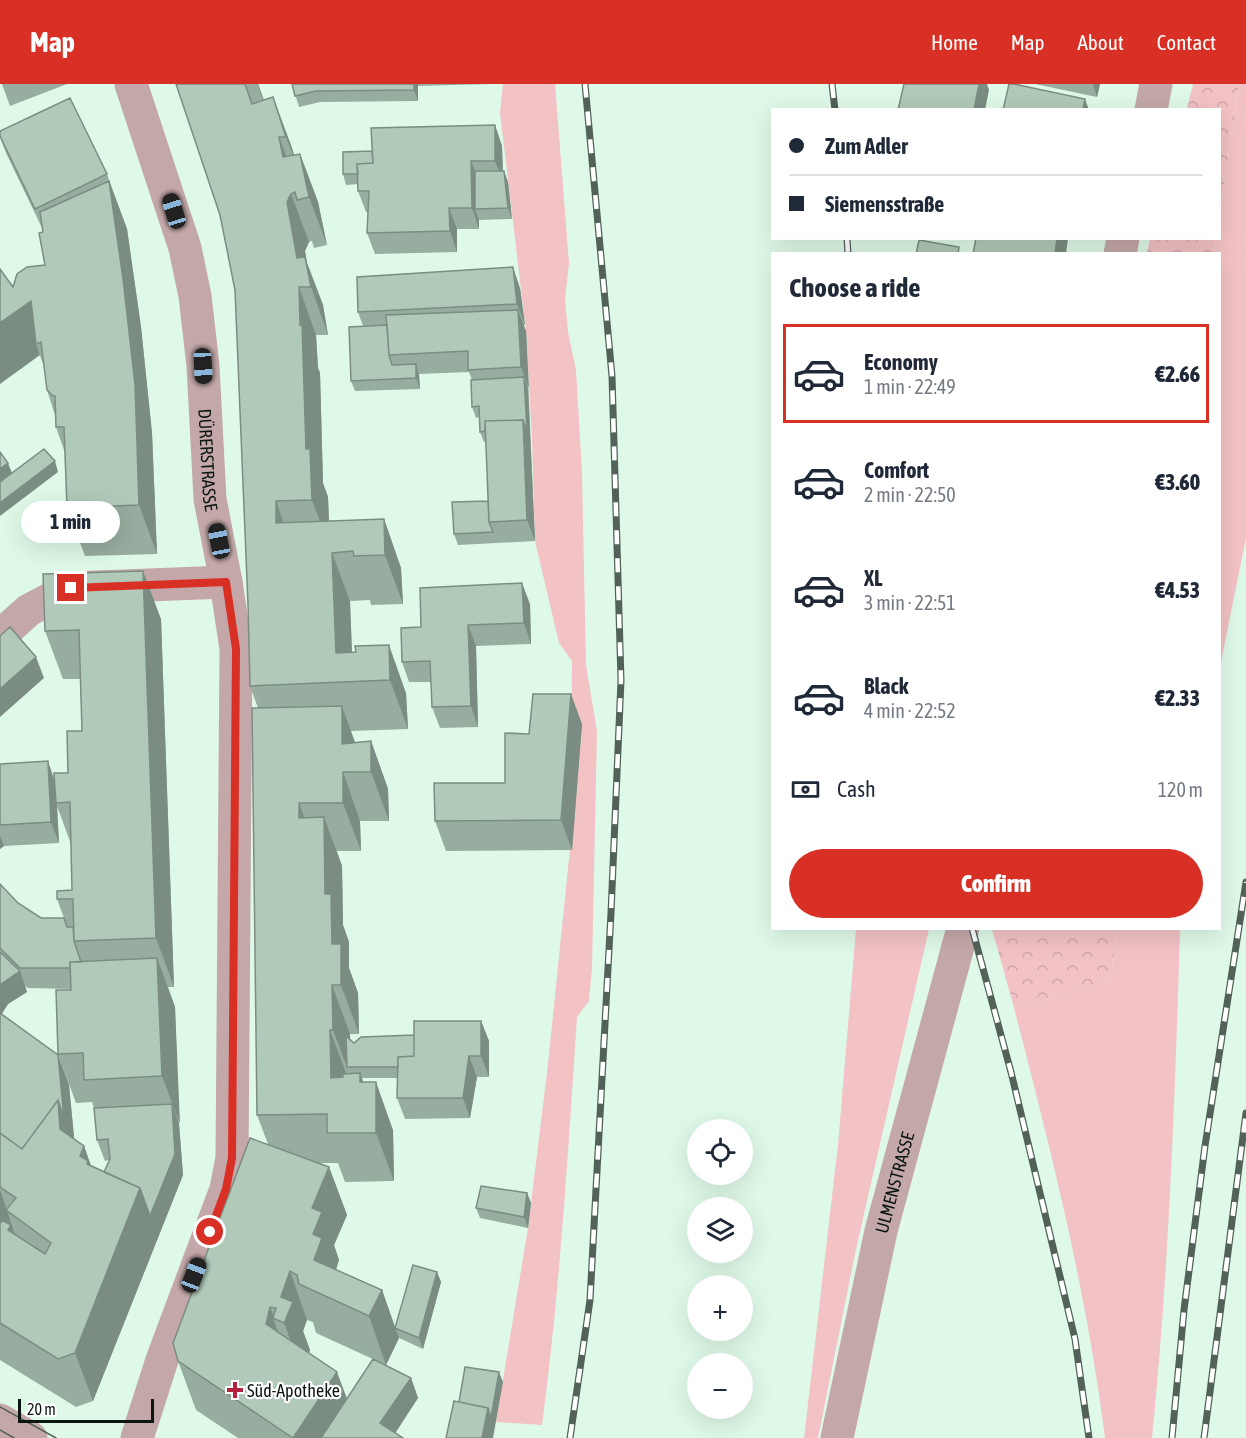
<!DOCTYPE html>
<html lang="en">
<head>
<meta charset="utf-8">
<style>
  :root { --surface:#fff; --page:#f6f6f7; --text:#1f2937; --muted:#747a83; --line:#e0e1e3; --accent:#d93025 }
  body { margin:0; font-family:"Asap Condensed",sans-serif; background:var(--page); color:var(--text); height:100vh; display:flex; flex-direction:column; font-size:22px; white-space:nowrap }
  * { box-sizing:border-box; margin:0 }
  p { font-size:20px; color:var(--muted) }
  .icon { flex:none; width:33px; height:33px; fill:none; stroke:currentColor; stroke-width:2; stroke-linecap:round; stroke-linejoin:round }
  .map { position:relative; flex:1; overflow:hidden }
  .side { position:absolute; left:771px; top:168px; width:450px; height:678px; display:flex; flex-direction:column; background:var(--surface); border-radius:0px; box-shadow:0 6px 24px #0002 }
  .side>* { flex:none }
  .guide { position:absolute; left:771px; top:24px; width:450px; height:132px; border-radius:0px; box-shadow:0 6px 24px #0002; display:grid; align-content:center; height:132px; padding:0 18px; background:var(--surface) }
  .controls { position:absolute; left:687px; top:1035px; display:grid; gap:12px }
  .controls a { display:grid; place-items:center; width:66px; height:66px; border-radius:50%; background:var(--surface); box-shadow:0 6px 24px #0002; font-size:30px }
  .scale { position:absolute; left:18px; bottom:15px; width:136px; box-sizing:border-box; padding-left:6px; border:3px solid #0c1610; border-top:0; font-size:16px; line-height:21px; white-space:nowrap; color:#0c1610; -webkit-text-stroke:4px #fff; paint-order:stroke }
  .end { position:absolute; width:27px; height:27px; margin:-14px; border:8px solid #d93025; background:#fff; box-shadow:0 0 0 3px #fff }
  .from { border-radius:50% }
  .bubble { position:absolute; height:42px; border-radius:21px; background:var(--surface); box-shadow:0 6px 24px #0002; font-size:20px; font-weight:800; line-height:42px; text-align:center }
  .car { position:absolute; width:18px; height:36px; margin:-18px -9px; border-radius:8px; box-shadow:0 0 4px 2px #0007; background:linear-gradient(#222 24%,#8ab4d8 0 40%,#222 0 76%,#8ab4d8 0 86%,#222 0) }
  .guide b { display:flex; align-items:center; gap:21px; height:57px; font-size:22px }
  .guide b+b { border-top:2px solid var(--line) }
  .guide i { width:15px; height:15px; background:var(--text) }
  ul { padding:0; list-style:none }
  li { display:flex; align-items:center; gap:18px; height:99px; margin:0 12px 9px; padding:0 6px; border:3px solid transparent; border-radius:0px }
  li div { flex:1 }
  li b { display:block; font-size:22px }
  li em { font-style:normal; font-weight:800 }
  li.active { border-color:var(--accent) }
  li>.icon { width:54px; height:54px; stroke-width:1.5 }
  h2 { padding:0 18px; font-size:27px; line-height:72px }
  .pay { display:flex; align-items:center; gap:15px; height:66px; padding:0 18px; font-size:22px }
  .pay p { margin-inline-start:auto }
  .button { display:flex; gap:12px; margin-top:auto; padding:12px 18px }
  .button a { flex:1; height:69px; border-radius:36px; background:var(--accent); color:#fff; font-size:24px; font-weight:800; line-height:69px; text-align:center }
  header { display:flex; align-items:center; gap:36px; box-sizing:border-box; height:84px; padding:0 30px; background:var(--accent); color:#fff }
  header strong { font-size:28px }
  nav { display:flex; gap:33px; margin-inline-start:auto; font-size:21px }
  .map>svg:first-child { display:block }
  .green { fill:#f3c2c4 }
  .forest { fill:url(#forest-crowns) }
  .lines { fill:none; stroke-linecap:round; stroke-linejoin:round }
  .minor { stroke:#c4a8a9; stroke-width:33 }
  .tram { stroke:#526258; stroke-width:1.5 }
  .rail-casing { stroke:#526258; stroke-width:7 }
  .rail { stroke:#fff; stroke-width:4.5; stroke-dasharray:14; stroke-linecap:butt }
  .wall { fill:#97ad9f; fill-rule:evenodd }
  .shaded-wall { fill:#7b8d82 }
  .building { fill:#b0c9b9; stroke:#7b8d82; stroke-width:1.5 }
  .route { stroke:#d93025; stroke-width:8 }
  .poi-dot { fill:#b42240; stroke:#fff; stroke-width:2 }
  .labels { text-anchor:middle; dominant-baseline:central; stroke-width:4.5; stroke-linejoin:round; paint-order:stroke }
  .street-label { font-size:18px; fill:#0c1610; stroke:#fff }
  .poi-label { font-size:18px; fill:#0c1610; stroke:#fff; text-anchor:start }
</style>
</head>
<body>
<header>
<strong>Map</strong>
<nav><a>Home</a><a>Map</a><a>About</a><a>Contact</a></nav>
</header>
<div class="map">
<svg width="1246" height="1354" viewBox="0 0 1246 1354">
  <defs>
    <pattern id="forest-crowns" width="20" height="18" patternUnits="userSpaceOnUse" patternTransform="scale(1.5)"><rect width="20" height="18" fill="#f3c2c4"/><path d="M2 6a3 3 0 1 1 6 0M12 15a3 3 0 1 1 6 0" fill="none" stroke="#cfa6a7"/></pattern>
  </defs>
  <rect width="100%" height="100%" fill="#dff9e8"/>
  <path class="green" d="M503 0H555L569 179 565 215 568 248 576 286 582 389 586 581 597 647 592 884 589 917 577 933C568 1069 560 1206 542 1341L496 1338 528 1144 548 980 570 765 572 577 559 559 535 457 532 355 526 247 500 29Z
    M1239 0H1246V454L1220 583V170H1213L1216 155 1220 154V129Z
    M856 845H929L856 1165 818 1354H804L838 1061Z
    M1117 845H1180C1175 1015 1169 1184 1152 1354H1105C1087 1209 1051 1066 1014 924L1111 897Z"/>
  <path class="forest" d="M1193 0H1239L1220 129V26L1187 25Z
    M1150 155V154L1216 155 1213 169H1147Z
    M992 845H1117L1111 897 1014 924Z"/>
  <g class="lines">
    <g class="minor">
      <path id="s1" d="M131 0 185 164 195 212 203 282 210 415 226 498 236 565 232 1074 226 1105 162 1276 137 1354"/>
      <path d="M1151 26 1156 0"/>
      <path d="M1120 170 1123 154"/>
      <path d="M0 552 29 526 71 504 226 498"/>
      <path d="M0 1336 31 1354"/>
      <path id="s2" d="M837 1354 881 1147 963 844"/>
    </g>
    <path class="tram" d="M0 1323 56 1354
      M0 1346 14 1354"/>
    <g class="rail-casing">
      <path id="rail" d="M832 0 835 26
        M847 154 848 170
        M972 844 1011 988 1075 1255 1089 1354
        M570 1354 590 1216 611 829 621 596 612 292 585 0
        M1172 1354 1184 1226 1205 1062 1246 798
        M1204 1354 1246 1029"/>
    </g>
    <use href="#rail" class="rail"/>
  </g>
  <path class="wall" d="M2 0H67L10 22Z
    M176 0H258L264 16 273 13 294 71 300 70 318 118 327 161 314 164 312 157 309 158 305 167 307 179 323 221 328 251H316L318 284 320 289 323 399 328 413 329 437 384 435 401 484 403 520 371 521 370 516 350 517 352 568H356L406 609 408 645 351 647 355 658 371 657 388 705 389 737H360L361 767H337L342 782 343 841 349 858V884L358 909 359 950H350V956L354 959 414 951 481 937 489 957V993H477L470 1034 405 1035 397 1014 398 994H362L363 998 393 1046 394 1097 345 1098 338 1079H320L329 1083 347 1131 334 1161 339 1176 336 1186 382 1206 395 1244 437 1188 441 1198 423 1265 399 1254 386 1281 316 1249 313 1238 307 1236 303 1247 310 1266 309 1269 347 1315 411 1294 418 1314 395 1349 403 1354H238L196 1326 178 1277 268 1060 257 1031 258 624 250 602 248 521 235 206 220 131Z
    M292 0H490L418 2V17L320 18 299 23Z
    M1035 0H1100L1097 13Z
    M495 41 502 62 503 87H504L508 98 512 135 479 136V145H457V168L375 170 367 149 368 128H366L358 107V100L346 101 343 90 372 67Z
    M0 47 107 90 127 145 141 243 152 349 157 470 85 472 67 424 65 369 56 343 55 331 47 306 44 282 13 203 45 181 42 144 6 69 0 53Z
    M520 204 525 241H523L526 247 535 457 458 461 454 450 488 417 486 358H484L480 348V333L476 334 472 323V296L469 288 419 290 420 305 355 307 351 297 363 242 358 228Z
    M530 520 531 560 476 562 478 643 440 644 432 623 431 598H409L402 578 421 543Z
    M161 535 174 903H168L175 923 179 1040 183 1091 93 1317 76 1323 0 1276V800L18 819 41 834H64L57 815 72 806 71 760 57 722 59 759 4 762 0 765V680L55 696 68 689 82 647 80 595H63L45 547ZM25 902 28 904 71 905 58 970 76 1019 92 1018 94 1024 97 1056 105 1077 109 1076 104 1088 91 1082 84 1062 74 1055 69 1001 58 971 2 930 8 920 27 908Z
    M582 640 572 766 446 767 435 737 505 699 529 650Z
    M527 1109 531 1119 528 1144 480 1134 476 1124Z"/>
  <path class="shaded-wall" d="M257 0H258L271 37Z
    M414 0H418V17L414 6Z
    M979 0H987L989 6 985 26H974Z
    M1093 0H1100L1097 13Z
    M273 13 291 61 304 101 286 53Z
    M1085 15 1089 26H1083Z
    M495 41 502 62 503 97 495 77Z
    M279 53 297 101 283 73Z
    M300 70 318 118 327 161 309 113Z
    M471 77 479 98 475 125 479 136V145L472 124Z
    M504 87 508 98 512 135 508 124Z
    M109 97 127 145 141 243 152 349 157 470 139 421Z
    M291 110 309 158 305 167 307 179 323 221 328 251 311 203 297 174 287 118Z
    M449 124 457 145V168L450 147Z
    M1057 154H1068L1066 170H1055Z
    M513 183 520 204 525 241 517 220Z
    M299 203 316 251 318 284 320 289 323 399 328 413 330 464 312 416 306 365Z
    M31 217 41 258 36 260 40 271 0 300V239Z
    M518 226 526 247 529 304 521 283Z
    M416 280 419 291 420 305 416 294Z
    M524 293 528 304 535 457 527 436 523 336Z
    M55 377 58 388 0 432V419Z
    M8 379 16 399 0 411V385Z
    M276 417 293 465 276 439Z
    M384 435 401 484 403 520 385 471Z
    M332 469 350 517 353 598 336 569Z
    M143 487 161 535 174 903 156 854Z
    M522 499 530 520 531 560 524 539Z
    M468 541 476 562 478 643 471 622Z
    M389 561 406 609 408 645 390 596Z
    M36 573 44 594 0 633V605Z
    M571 610 582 640 572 766 561 736Z
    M342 622 359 670 342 660Z
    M371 657 388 705 389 737 371 688Z
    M48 677 55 698 56 719 57 722 59 759 51 738Z
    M343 688 360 737 361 767 343 719Z
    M299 719 317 768 299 734Z
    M324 733 342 782 343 841 349 858V884L358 909 359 950 341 901 332 860 325 810Z
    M0 752 4 762 0 765Z
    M157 874 175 923 180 1040 162 992Z
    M20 887 27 908 8 920 0 932V901Z
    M332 901 350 950 351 983H347L333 946Z
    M481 937 489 957V993L481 972Z
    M330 946 348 994H331Z
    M58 971 69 1001 78 1093 40 1114 58 1016Z
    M469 972 477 993 470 1034 463 1014Z
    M360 989 376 1034V998L393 1046 394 1097 376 1049 360 998Z
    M172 1020 179 1040 183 1091 93 1317 75 1269Z
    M84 1062 101 1110 80 1072Z
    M329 1083 347 1131 334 1161 339 1176 335 1188 314 1176 312 1124Z
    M0 1106 15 1151 0 1170Z
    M527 1109 531 1119 528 1144 524 1133Z
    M290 1187 307 1236 303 1247 310 1266 302 1287 284 1239 281 1213Z
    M437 1188 441 1198 423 1265 419 1254Z
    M382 1206 399 1254 386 1281 369 1232Z
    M270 1223 275 1235 273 1234 287 1274 266 1240Z
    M337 1288 355 1336 343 1354H293Z
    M499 1288 503 1298 493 1354H482L488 1324Z
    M411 1294 418 1314 392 1354 380 1339Z"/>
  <path class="building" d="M176 0H245L252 20 273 13 286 53H279L283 73 300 70 309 113 297 116 295 108 291 110 287 118 297 174 305 173 311 203H299L300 241 302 240 306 365H310L312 416 276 417V439L384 435 385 471 354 472 353 467 332 469 336 569 356 568 355 562 389 561 390 596 250 602 248 521 235 206 220 131Z
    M292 0H414V6L316 7 295 12Z
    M904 0H979L974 26H898Z
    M1009 0H1014L1085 15 1083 26H1003Z
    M70 14 107 90 35 125 0 52V47Z
    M495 41V77H471L472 124H449L450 147 367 149 369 107H358L357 80 373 79 371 44Z
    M372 67 373 79 357 80 358 90H343V68Z
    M475 87H504L508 124 475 125Z
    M109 97 123 195 135 301 139 421 67 424 64 343H56L55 312H53L47 306 41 258 36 260 31 217 0 239V185L13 203 17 190 27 183 45 181 39 149 43 148 40 128Z
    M976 154H1057L1055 170H973Z
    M919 156 959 163 958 170H916Z
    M513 183 517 220 358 228 357 193Z
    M518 226 521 283 468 286V267L389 271 386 231Z
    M387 241 389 271 392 281 416 280V294L351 297 349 243Z
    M524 293 527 346 523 336 485 337V347L480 348 479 322 472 323 471 296Z
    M523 336 527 436 489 438 485 337Z
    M44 365 55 377 0 419V398Z
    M0 368 8 379 0 385Z
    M488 417 489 438 493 448 454 450 452 418Z
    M143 487 156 854 74 857 73 815H57V807L72 806 70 718 56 719 54 689H68L67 647H82L79 546 45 547 43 490Z
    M522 499 524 539 468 541 471 622 432 623 430 577 402 578 401 544 421 543 420 504Z
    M10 543 36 573 0 605V552Z
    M533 610H571L561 736 435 737 434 699H505V649L529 650Z
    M342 622V660L371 657V688H343V719H299V734L324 733 325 810H331L332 860H341V901H332L333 946H330L331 994 343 993V990L360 989V998H376V1049H327V1030L257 1031 252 624Z
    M48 677 51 738 0 741V680Z
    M0 800 18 819 41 834H64L67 843H73L74 857 81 878H70V884H20L0 864Z
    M0 868 20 887 0 901Z
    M157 874 162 992 84 996 83 969 58 970 56 906H71L70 878Z
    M0 929 58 971 64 1034 58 1016 22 1065 0 1049Z
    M414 937H481V972H469L463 1014H397L398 973 414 972Z
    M414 951V972L398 973V983H347L346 952 354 959 361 953Z
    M58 1016 60 1045 84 1062 80 1072 88 1077 87 1080 140 1104 75 1269 58 1275 0 1239V1140L2 1136 11 1141 8 1146 45 1170 51 1159 6 1126 16 1114 0 1103V1049L22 1065Z
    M172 1020 175 1070 150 1132 140 1104 104 1088 110 1075 108 1055 97 1056 94 1024Z
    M250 1054 329 1083 312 1124 322 1128 313 1150 322 1154 314 1176 382 1206 369 1232 299 1200 297 1191 290 1187 281 1213 293 1218 284 1239 273 1234 276 1224 270 1223 266 1240 337 1288 293 1354 178 1277 173 1259Z
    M481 1102 527 1109 524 1133 476 1124Z
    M413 1181 437 1188 419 1254 395 1244Z
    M373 1275 411 1294 380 1339 403 1354H321Z
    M465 1283 499 1288 491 1334 488 1324 459 1318Z
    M454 1317 488 1324 482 1354H446Z"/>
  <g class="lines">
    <path class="route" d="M71 504 226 498 236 565 232 1074 226 1105 210 1148"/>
  </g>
  <path class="poi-dot" d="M232 1297h6v6h6v6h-6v6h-6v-6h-6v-6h6z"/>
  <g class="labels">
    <g class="street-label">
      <text stroke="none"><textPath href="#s1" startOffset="386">DÜRERSTRASSE</textPath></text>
      <text stroke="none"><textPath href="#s2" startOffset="262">ULMENSTRASSE</textPath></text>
    </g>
    <g class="poi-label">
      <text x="247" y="1306">Süd-Apotheke</text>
    </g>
  </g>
</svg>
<div class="controls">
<a><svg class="icon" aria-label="locate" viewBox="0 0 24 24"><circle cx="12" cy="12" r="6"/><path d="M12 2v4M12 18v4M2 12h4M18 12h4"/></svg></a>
<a><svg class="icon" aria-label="layers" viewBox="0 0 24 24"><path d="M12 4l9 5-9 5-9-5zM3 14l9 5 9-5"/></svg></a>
<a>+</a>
<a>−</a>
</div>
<div class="scale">20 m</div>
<i class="end from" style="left:210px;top:1148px"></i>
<i class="end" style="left:71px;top:504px"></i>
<div class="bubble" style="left:21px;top:417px;width:99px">1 min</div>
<i class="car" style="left:174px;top:127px;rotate:343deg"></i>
<i class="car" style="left:203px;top:282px;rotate:177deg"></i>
<i class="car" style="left:219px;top:457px;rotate:349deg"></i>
<i class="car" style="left:194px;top:1191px;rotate:21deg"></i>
<div class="guide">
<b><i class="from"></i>Zum Adler</b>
<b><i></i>Siemensstraße</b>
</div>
<section class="side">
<h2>Choose a ride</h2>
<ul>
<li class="active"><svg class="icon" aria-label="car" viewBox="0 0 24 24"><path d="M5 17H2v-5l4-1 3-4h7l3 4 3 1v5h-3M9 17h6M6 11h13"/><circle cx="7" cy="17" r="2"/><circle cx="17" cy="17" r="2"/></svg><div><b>Economy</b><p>1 min · 22:49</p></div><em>€2.66</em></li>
<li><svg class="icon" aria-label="car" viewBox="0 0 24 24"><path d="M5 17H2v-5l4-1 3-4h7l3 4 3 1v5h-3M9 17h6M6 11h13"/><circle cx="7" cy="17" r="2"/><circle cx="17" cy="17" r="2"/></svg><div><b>Comfort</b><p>2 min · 22:50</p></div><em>€3.60</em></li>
<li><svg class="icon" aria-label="car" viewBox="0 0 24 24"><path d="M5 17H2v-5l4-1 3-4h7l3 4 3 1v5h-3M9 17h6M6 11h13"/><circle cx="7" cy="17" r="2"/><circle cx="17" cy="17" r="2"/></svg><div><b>XL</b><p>3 min · 22:51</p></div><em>€4.53</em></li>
<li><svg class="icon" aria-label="car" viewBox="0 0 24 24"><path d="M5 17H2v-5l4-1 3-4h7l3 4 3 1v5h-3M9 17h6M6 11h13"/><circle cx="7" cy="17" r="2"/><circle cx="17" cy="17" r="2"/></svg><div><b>Black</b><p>4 min · 22:52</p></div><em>€2.33</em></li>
</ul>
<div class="pay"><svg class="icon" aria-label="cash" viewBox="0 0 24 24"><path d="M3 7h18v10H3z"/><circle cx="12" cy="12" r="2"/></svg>Cash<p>120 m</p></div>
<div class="button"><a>Confirm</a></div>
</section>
</div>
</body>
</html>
